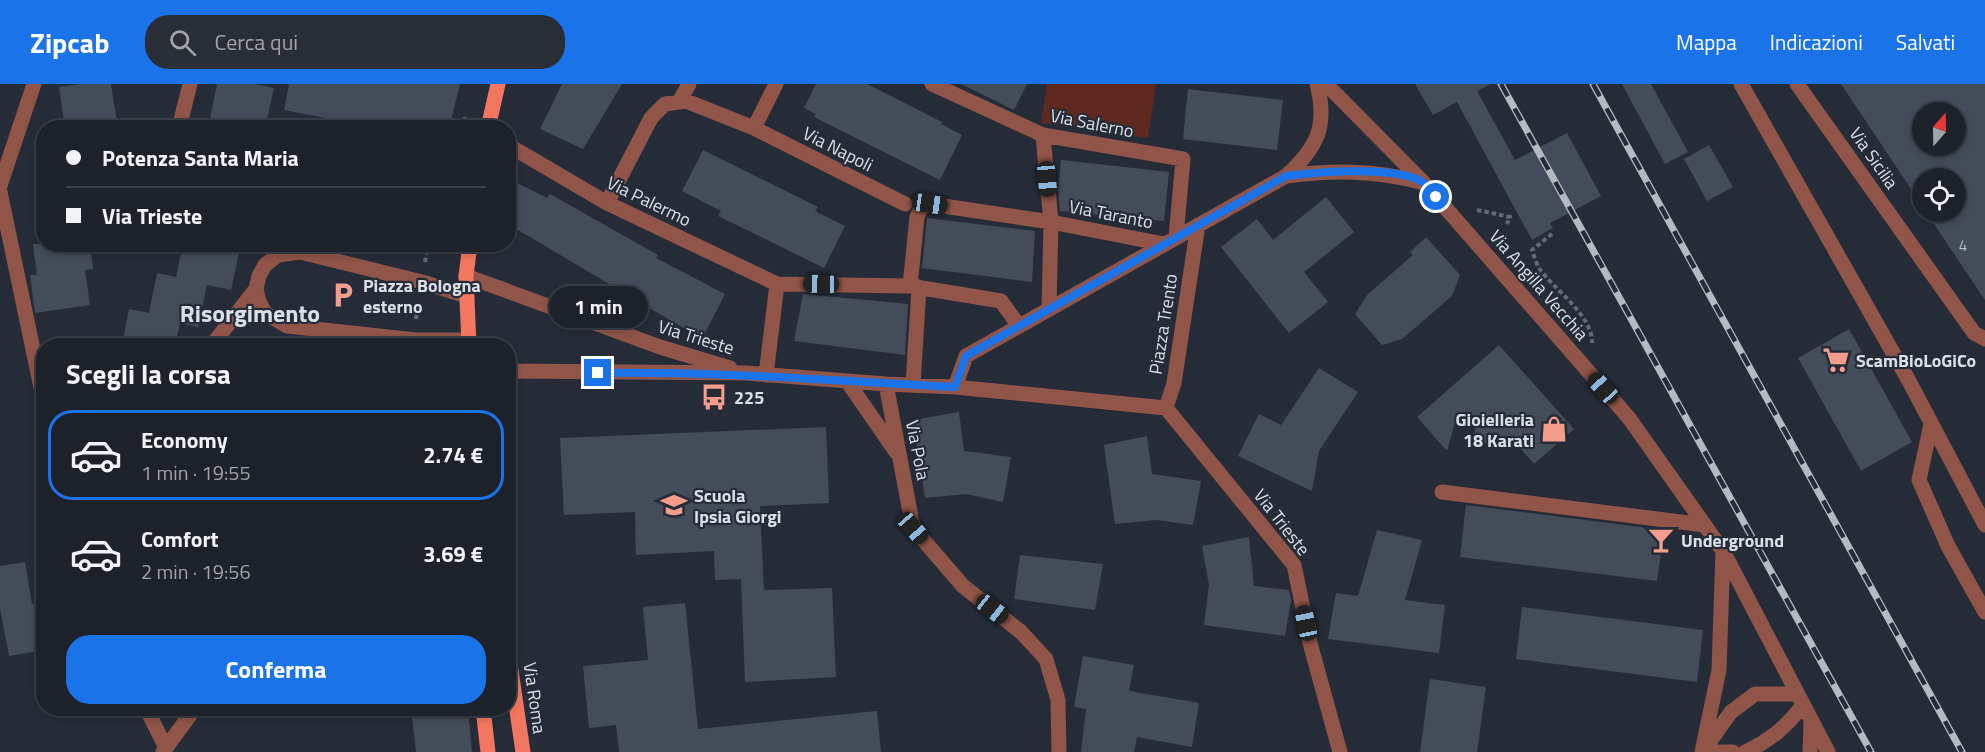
<!DOCTYPE html>
<html lang="it">
<head>
<meta charset="utf-8">
<style>
  :root { --surface:#1c212a; --page:#292e36; --text:#f1f3f6; --muted:#a0a3a8; --line:#3a3e47; --accent:#1a73e8 }
  body { margin:0; font-family:"Titillium Web",sans-serif; background:var(--page); color:var(--text); height:100vh; display:flex; flex-direction:column; font-size:22px; white-space:nowrap }
  * { box-sizing:border-box; margin:0 }
  p { font-size:20px; color:var(--muted) }
  .icon { flex:none; width:33px; height:33px; fill:none; stroke:currentColor; stroke-width:2; stroke-linecap:round; stroke-linejoin:round }
  .map { position:relative; flex:1; overflow:hidden }
  .side { position:absolute; left:36px; top:254px; width:480px; height:378px; display:flex; flex-direction:column; background:var(--surface); border-radius:24px; box-shadow:0 3px 9px #0003,0 0 0 2px var(--line) }
  .side>* { flex:none }
  .guide { position:absolute; left:36px; top:36px; width:480px; height:132px; border-radius:24px; box-shadow:0 3px 9px #0003,0 0 0 2px var(--line); display:grid; align-content:center; height:132px; padding:0 30px; background:var(--surface) }
  .needle { width:39px; rotate:20deg }
  .controls { position:absolute; left:1912px; top:18px; display:grid; gap:12px }
  .controls a { display:grid; place-items:center; width:54px; height:54px; border-radius:50%; background:var(--surface); box-shadow:0 3px 9px #0003,0 0 0 2px var(--line); font-size:30px }
  .end { position:absolute; width:27px; height:27px; margin:-14px; border:8px solid #1a73e8; background:#fff; box-shadow:0 0 0 3px #fff }
  .from { border-radius:50% }
  .bubble { position:absolute; height:42px; border-radius:21px; background:var(--surface); box-shadow:0 3px 9px #0003,0 0 0 2px var(--line); font-size:20px; font-weight:700; line-height:42px; text-align:center }
  .car { position:absolute; width:18px; height:36px; margin:-18px -9px; border-radius:8px; box-shadow:0 0 4px 2px #0007; background:linear-gradient(#222 24%,#8ab4d8 0 40%,#222 0 76%,#8ab4d8 0 86%,#222 0) }
  .guide b { display:flex; align-items:center; gap:21px; height:57px; font-size:22px }
  .guide b+b { border-top:2px solid var(--line) }
  .guide i { width:15px; height:15px; background:var(--text) }
  ul { padding:0; list-style:none }
  li { display:flex; align-items:center; gap:18px; height:90px; margin:0 12px 9px; padding:0 18px; border:3px solid transparent; border-radius:24px }
  li div { flex:1 }
  li b { display:block; font-size:22px }
  li em { font-style:normal; font-weight:700 }
  li.selected { border-color:var(--accent) }
  li>.icon { width:54px; height:54px; stroke-width:1.5 }
  h2 { padding:0 30px; font-size:27px; line-height:72px }
  .primary-button { display:flex; gap:12px; margin-top:auto; padding:12px 30px }
  .primary-button a { flex:1; height:69px; border-radius:24px; background:var(--accent); color:#fff; font-size:24px; font-weight:700; line-height:69px; text-align:center }
  header { display:flex; align-items:center; gap:36px; box-sizing:border-box; height:84px; padding:0 30px; background:var(--accent); color:#fff }
  header strong { font-size:28px }
  nav { display:flex; gap:33px; margin-inline-start:auto; font-size:21px }
  .search { width:420px; height:54px; background:var(--page); display:flex; align-items:center; gap:15px; box-sizing:border-box; padding:0 21px; border-radius:24px; color:var(--muted); font-size:22px }
  .map>svg:first-child { display:block }
  .green { fill:#5f291f }
  .building { fill:#444c59; fill-rule:evenodd }
  .lines { fill:none; stroke-linecap:round; stroke-linejoin:round }
  .path { stroke:#646a75; stroke-width:4; stroke-dasharray:4.5 3; stroke-linecap:butt }
  .minor { stroke:#905448; stroke-width:15 }
  .major { stroke:#f37760; stroke-width:15 }
  .rail-casing { stroke:#b4b9c2; stroke-width:7 }
  .rail { stroke:#252c38; stroke-width:4.5; stroke-dasharray:14; stroke-linecap:butt }
  .route { stroke:#1a73e8; stroke-width:8 }
  .labels { text-anchor:middle; dominant-baseline:central; stroke-width:4.5; stroke-linejoin:round; paint-order:stroke }
  .number-label { font-size:15px; fill:#b5bbc4 }
  .street-label { font-size:18px; fill:#dbe0e8; stroke:#252c38 }
  .poi-label { font-size:18px; font-weight:bold; fill:#dbe0e8; stroke:#252c38; text-anchor:start }
  .district-label { font-size:24px; font-weight:bold; fill:#dbe0e8; stroke:#252c38 }
</style>
</head>
<body>
<header>
<strong>Zipcab</strong>
<div class="search"><svg class="icon" aria-label="search" viewBox="0 0 24 24"><circle cx="10" cy="10" r="6"/><path d="M15 15l6 6"/></svg>Cerca qui</div>
<nav><a>Mappa</a><a>Indicazioni</a><a>Salvati</a></nav>
</header>
<div class="map">
<svg width="1985" height="668" viewBox="0 0 1985 668">
  <rect width="100%" height="100%" fill="#252c38"/>
  <path class="green" d="M1047 0H1156L1148 54 1041 39Z"/>
  <path class="building" d="M81 0H111L117 38 94 41V44H65L59 3Z
    M217 0H256L274 4 265 44H208Z
    M289 0H460L449 44H376L284 26Z
    M562 0H622L583 65 540 45Z
    M816 0H867L942 38 941 40 962 51 940 96 814 33 816 30 804 24Z
    M961 0H1027L1014 26Z
    M1415 0H1491L1477 7 1515 76 1567 49 1601 112 1550 139 1553 144 1532 156 1457 18 1433 31Z
    M1622 0H1651L1688 68 1665 80Z
    M1841 0H1985V216L1926 128H1956V94H1923V123ZM1923 28H1956V62H1923Z
    M1188 5 1283 16 1277 66 1183 55Z
    M1709 61 1733 103 1707 117 1684 75Z
    M703 66 818 123 815 127 845 142 824 184 718 132 721 127 682 107Z
    M1061 76 1169 88 1164 137 1060 127 1058 106Z
    M517 99 547 114 550 110 658 171 656 174 725 210 702 255 508 140V114Z
    M1326 113 1354 148 1304 188 1328 218 1289 249 1221 163 1257 135 1273 156Z
    M927 134 1035 147 1032 198 922 184Z
    M1426 153 1460 191 1452 212 1402 255 1382 261 1355 230 1368 210 1413 171 1410 168Z
    M33 160H90L93 185 85 186 90 221 35 229 30 191H37Z
    M183 160H241L231 206 207 201 198 243 180 239 175 261H122L129 225 149 229 157 189 176 193Z
    M803 210 908 220 905 271 794 257Z
    M1849 245 1912 358 1861 387 1798 274Z
    M1499 261 1574 345 1534 380 1513 356 1492 364 1474 352 1477 332 1458 328 1447 367 1417 333Z
    M1319 284 1358 308 1319 367 1312 407 1238 372 1259 330 1281 341Z
    M959 328 964 367 1011 373 1003 418 966 410 925 414 913 336Z
    M826 343 829 419 760 422 764 506 832 504 836 593 745 598 741 495 715 496 714 467 636 471 635 428 564 431 560 354Z
    M1147 352 1152 390 1201 397 1193 441 1156 436 1115 440 1104 361Z
    M1466 421 1664 446 1657 497 1460 473Z
    M1377 446 1422 456 1405 516 1445 521 1439 569 1328 555 1336 509 1358 512Z
    M1249 453 1254 502 1289 506 1291 517 1285 552 1204 541 1209 501 1202 462Z
    M1020 471 1103 480 1095 526 1014 515Z
    M25 478 32 520 44 518V566L9 572 0 524V482Z
    M685 519 698 645 877 627 881 668H619L616 641 589 644 583 582 648 576 643 523Z
    M1522 523 1703 546 1697 598 1516 575Z
    M1083 572 1134 581 1129 607 1199 619 1192 663 1137 653 1134 668H1081L1086 625 1074 623Z
    M1430 595 1486 603 1477 668H1420Z
    M411 624H468L472 668H416Z"/>
  <g class="lines">
    <path class="path" d="M463 44 464 35 468 36
      M1477 126 1510 133 1507 140
      M1552 150 1532 166C1534 172 1536 179 1539 184 1553 205 1593 231 1592 259
      M425 178 427 166 439 168 441 160
      M416 235 418 218"/>
    <path class="minor" d="M932 0 1043 51 1183 75 1176 153
      M1326 0 1423 98 1629 334 1723 467 1828 668
      M1741 0 1909 297 1985 441
      M1797 0 1974 249 1985 255
      M679 18 689 0
      M179 44 190 0
      M754 44 905 120
      M508 61 607 119 777 200 910 202
      M1286 92C1333 86 1374 86 1420 98
      M0 102 34 0
      M0 108 44 318
      M607 119 651 34 665 20 686 17 754 44 776 0
      M466 192 660 263 730 284
      M467 212 422 198 300 168 278 171 265 181 259 192 256 205 259 217 265 229 287 242 416 256H469
      M1049 225 1051 138 1164 160
      M1019 242 1001 217 910 202 917 133 921 124 930 120 1051 138 1043 51
      M212 261 256 205
      M508 287 746 289 886 300 955 303 1166 324
      M766 291 777 200
      M847 297 896 368
      M886 300 913 444 963 502 1021 548 1046 575 1058 616 1059 668
      M913 301 919 203
      M955 303 966 272 1286 92C1317 64 1328 42 1317 0
      M1166 324 1294 481 1310 559 1340 668
      M1166 324 1174 299 1198 141
      M1931 340 1919 396 1948 462 1985 528
      M1442 408 1705 441
      M146 624 166 664
      M1706 663 1731 628 1755 610H1797
      M163 668 195 624
      M1702 668 1719 586 1723 467
      M1713 668H1733
      M1745 668C1770 657 1786 643 1803 621
      M1810 668 1811 638"/>
    <path class="major" d="M488 44 498 0
      M469 261 466 192 470 160
      M508 566 523 668
      M483 624 488 668"/>
    <g class="rail-casing">
      <path id="rail" d="M1501 0 1871 668
        M1593 0 1962 668"/>
    </g>
    <use href="#rail" class="rail"/>
  </g>
  <g class="lines">
    <path class="route" d="M598 289C717 287 836 297 955 303L966 272 1286 92C1316 88 1399 81 1424 99 1428 102 1432 109 1436 113"/>
  </g>
  <defs>
    <g id="parking-bare" transform="scale(2.07)"><path d="M-3.5-5.5H1a3.5 3.5 0 0 1 0 7H-1V5.5H-3.5ZM-1-3.4V-.6H.8a1.4 1.4 0 0 0 0-2.8Z" fill="#f49d8c" stroke="#252c38" stroke-width="2.5" paint-order="stroke"/></g>
    <g id="supermarket-bare" transform="scale(2.07)"><path d="M-6-5.5h2.5l.6 2H6L4.5 2H-2.5L-4.4-4H-6ZM-1.5 3.2a1.3 1.3 0 1 0 .1 0ZM3 3.2a1.3 1.3 0 1 0 .1 0Z" fill="#f49d8c" stroke="#252c38" stroke-width="2.5" paint-order="stroke"/></g>
    <g id="bus-bare" transform="scale(2.07)"><path d="M-5-6H5V4H4V6H2V4H-2V6H-4V4H-5ZM-3.5-4V0h7V-4ZM-3.5 1.2v1.5H-2V1.2ZM2 1.2v1.5H3.5V1.2Z" fill="#f49d8c" stroke="#252c38" stroke-width="2.5" paint-order="stroke"/></g>
    <g id="shop-bare" transform="scale(2.07)"><path d="M-5-2.5h2.3a2.7 3.5 0 0 1 5.4 0H5L5.5 6h-11ZM-1.5-2.5h3a1.5 2.3 0 0 0-3 0Z" fill="#f49d8c" stroke="#252c38" stroke-width="2.5" paint-order="stroke"/></g>
    <g id="school-bare" transform="scale(2.07)"><path d="M0-5L7-2L0 1L-7-2ZM-4 1L0 2.5L4 1V4Q0 6-4 4Z" fill="#f49d8c" stroke="#252c38" stroke-width="2.5" paint-order="stroke"/></g>
    <g id="bar-bare" transform="scale(2.07)"><path d="M-6-5H6L.8 .8V4.5H3.5V6h-7V4.5H-.8V.8Z" fill="#f49d8c" stroke="#252c38" stroke-width="2.5" paint-order="stroke"/></g>
  </defs>
  <g fill-rule="evenodd">
    <use href="#parking-bare" x="343" y="211"/>
    <use href="#supermarket-bare" x="1836" y="276"/>
    <use href="#bus-bare" x="714" y="313"/>
    <use href="#shop-bare" x="1554" y="345"/>
    <use href="#school-bare" x="674" y="421"/>
    <use href="#bar-bare" x="1661" y="456"/>
  </g>
  <g class="labels">
    <g class="number-label">
      <text x="1963" y="161">4</text>
    </g>
    <g class="street-label">
      <text transform="translate(1092 39) rotate(11)">Via Salerno</text>
      <text transform="translate(838 65) rotate(27)">Via Napoli</text>
      <text transform="translate(1874 74) rotate(55)">Via Sicilia</text>
      <text transform="translate(649 117) rotate(26)">Via Palermo</text>
      <text transform="translate(1111 130) rotate(11)">Via Taranto</text>
      <text transform="translate(1539 201) rotate(49)">Via Angilla Vecchia</text>
      <text transform="translate(1163 240) rotate(-81)">Piazza Trento</text>
      <text transform="translate(696 253) rotate(17)">Via Trieste</text>
      <text transform="translate(918 366) rotate(79)">Via Pola</text>
      <text transform="translate(1282 438) rotate(52)">Via Trieste</text>
      <text transform="translate(535 614) rotate(82)">Via Roma</text>
    </g>
    <g class="poi-label">
      <text x="363" y="201">Piazza Bologna<tspan x="363" dy="21">esterno</tspan></text>
      <text x="1856" y="276">ScamBioLoGiCo</text>
      <text x="734" y="313">225</text>
      <text x="1534" y="335" text-anchor="end">Gioielleria<tspan x="1534" dy="21">18 Karati</tspan></text>
      <text x="694" y="411">Scuola<tspan x="694" dy="21">Ipsia Giorgi</tspan></text>
      <text x="1681" y="456">Underground</text>
    </g>
    <g class="district-label">
      <text x="250" y="229">Risorgimento</text>
    </g>
  </g>
</svg>
<div class="controls">
<a><svg class="needle" viewBox="-14 -14 28 28"><path d="M0-13l5 13h-10z" fill="#e53935"/><path d="M0 13l5-13h-10z" fill="#a0a3a8"/></svg></a>
<a><svg class="icon" aria-label="locate" viewBox="0 0 24 24"><circle cx="12" cy="12" r="6"/><path d="M12 2v4M12 18v4M2 12h4M18 12h4"/></svg></a>
</div>
<i class="end from" style="left:1436px;top:113px"></i>
<i class="end" style="left:598px;top:289px"></i>
<div class="bubble" style="left:549px;top:202px;width:99px">1 min</div>
<i class="car" style="left:1047px;top:95px;rotate:175deg"></i>
<i class="car" style="left:930px;top:120px;rotate:98deg"></i>
<i class="car" style="left:821px;top:200px;rotate:271deg"></i>
<i class="car" style="left:1603px;top:304px;rotate:318deg"></i>
<i class="car" style="left:913px;top:444px;rotate:139deg"></i>
<i class="car" style="left:992px;top:525px;rotate:128deg"></i>
<i class="car" style="left:1306px;top:539px;rotate:348deg"></i>
<div class="guide">
<b><i class="from"></i>Potenza Santa Maria</b>
<b><i></i>Via Trieste</b>
</div>
<section class="side">
<h2>Scegli la corsa</h2>
<ul>
<li class="selected"><svg class="icon" aria-label="car" viewBox="0 0 24 24"><path d="M5 17H2v-5l4-1 3-4h7l3 4 3 1v5h-3M9 17h6M6 11h13"/><circle cx="7" cy="17" r="2"/><circle cx="17" cy="17" r="2"/></svg><div><b>Economy</b><p>1 min · 19:55</p></div><em>2.74 €</em></li>
<li><svg class="icon" aria-label="car" viewBox="0 0 24 24"><path d="M5 17H2v-5l4-1 3-4h7l3 4 3 1v5h-3M9 17h6M6 11h13"/><circle cx="7" cy="17" r="2"/><circle cx="17" cy="17" r="2"/></svg><div><b>Comfort</b><p>2 min · 19:56</p></div><em>3.69 €</em></li>
</ul>
<div class="primary-button"><a>Conferma</a></div>
</section>
</div>
</body>
</html>
